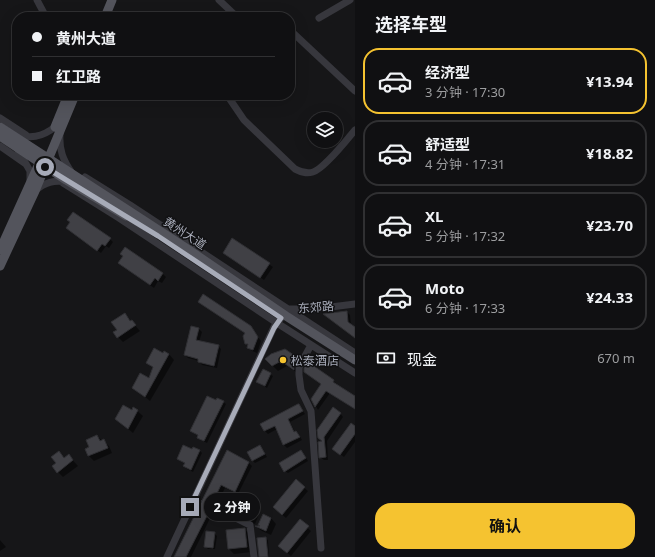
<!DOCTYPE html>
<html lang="zh">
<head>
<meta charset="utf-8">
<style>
  :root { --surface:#101012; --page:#19191b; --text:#f1f3f6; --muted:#9c9d9f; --line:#303032; --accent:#f5c330 }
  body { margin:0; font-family:"Noto Sans","Noto Sans SC",sans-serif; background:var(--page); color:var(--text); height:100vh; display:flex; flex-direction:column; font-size:15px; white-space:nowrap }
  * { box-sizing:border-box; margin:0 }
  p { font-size:13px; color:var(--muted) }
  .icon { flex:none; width:22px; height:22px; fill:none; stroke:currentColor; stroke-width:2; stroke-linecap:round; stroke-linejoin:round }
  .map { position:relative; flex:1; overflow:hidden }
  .drawer { display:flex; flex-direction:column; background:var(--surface); width:300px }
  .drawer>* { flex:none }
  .top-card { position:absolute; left:12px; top:12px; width:283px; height:88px; border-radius:16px; box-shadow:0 4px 16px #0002,0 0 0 1px var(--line); display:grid; align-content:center; height:88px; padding:0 20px; background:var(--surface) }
  .controls { position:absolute; left:307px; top:112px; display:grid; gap:8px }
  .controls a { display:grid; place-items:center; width:36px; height:36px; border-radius:50%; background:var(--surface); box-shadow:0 4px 16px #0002,0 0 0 1px var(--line); font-size:20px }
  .end { position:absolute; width:18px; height:18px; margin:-9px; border:5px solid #a7abb8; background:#111; box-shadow:0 0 0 2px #111 }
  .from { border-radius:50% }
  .bubble { position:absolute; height:28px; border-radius:14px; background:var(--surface); box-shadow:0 4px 16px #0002,0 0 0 1px var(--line); font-size:13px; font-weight:700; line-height:28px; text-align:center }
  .top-card b { display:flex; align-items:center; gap:14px; height:38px; font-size:15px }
  .top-card b+b { border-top:1px solid var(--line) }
  .top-card i { width:10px; height:10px; background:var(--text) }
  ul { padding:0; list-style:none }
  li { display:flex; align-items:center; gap:12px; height:66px; margin:0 8px 6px; padding:0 12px; border:2px solid var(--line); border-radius:16px }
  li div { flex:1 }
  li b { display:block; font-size:15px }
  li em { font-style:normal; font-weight:700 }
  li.on { border-color:var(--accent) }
  li>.icon { width:36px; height:36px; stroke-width:1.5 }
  h2 { padding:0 20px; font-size:18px; line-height:48px }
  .pay { display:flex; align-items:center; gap:10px; height:44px; padding:0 20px; font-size:15px }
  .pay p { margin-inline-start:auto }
  .button { display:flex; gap:8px; margin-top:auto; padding:8px 20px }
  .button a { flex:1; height:46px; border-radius:16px; background:var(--accent); color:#111; font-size:16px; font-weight:700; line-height:46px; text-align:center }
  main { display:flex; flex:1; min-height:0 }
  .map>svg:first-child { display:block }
  .shadow { fill:#0007 }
  .building { fill:#404045; stroke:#303034 }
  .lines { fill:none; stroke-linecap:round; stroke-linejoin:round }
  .path { stroke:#3d3e44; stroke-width:1; stroke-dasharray:2 3; stroke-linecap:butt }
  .minor { stroke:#37373d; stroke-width:7 }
  .major { stroke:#53545c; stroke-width:9 }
  .route { stroke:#a7abb8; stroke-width:5 }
  .poi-dot { fill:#f5c330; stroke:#111113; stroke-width:1.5 }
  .labels { text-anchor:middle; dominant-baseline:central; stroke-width:3; stroke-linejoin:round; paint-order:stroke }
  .street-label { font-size:12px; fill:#a7abb8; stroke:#111113 }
  .poi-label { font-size:12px; fill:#a7abb8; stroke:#111113; text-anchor:start }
</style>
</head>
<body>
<main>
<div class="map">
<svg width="355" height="557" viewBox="0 0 355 557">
  <rect width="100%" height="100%" fill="#161618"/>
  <path class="shadow" d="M67 228 110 239 113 242 109 248 106 246 101 253Z
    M233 240 273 267 264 280 228 256Z
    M123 266 163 274 166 277 162 283 158 281 154 288Z
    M347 312 350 315 351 325 355 328V338L328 317Z
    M125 314 140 331 123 342 118 337V330Z
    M250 327 261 341 257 353 252 351 246 343V333Z
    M199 329 202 332 199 342 218 346 221 349 217 368 202 365 199 361 188 358 185 355Z
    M285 350 303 364 299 374 287 366 278 371 272 365Z
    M169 354 174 360 150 401 133 387 149 379 154 369 147 363 163 355Z
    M263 370 273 376 267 388 257 381Z
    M305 372 333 381 337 384 336 385 355 397V409L330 393 318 410 312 399 322 385Z
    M217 401 223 402 226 404 207 443 201 440 198 438 199 436 191 431Z
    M299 406 305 414 290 422 295 432 299 435 302 440 287 448 284 445 277 429 268 434 265 431Z
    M134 408 143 416 133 433 116 419 132 411Z
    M340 413 343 417 327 441 328 460H324L320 457 323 442 319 438Z
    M355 427V442L344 457 337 452Z
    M97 436 109 446 112 453 94 461 89 456 86 449 90 447Z
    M260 446 267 457 255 463 252 460Z
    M193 450 200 451 202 453 193 472 187 469 185 466 186 464 178 459Z
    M227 451 249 463 252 466 238 494 225 488 191 557H176Z
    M59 452 65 458 68 455 78 466 63 477 58 472Z
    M303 453 308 461 288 473 285 471Z
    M296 481 308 491 286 518 278 511Z
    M254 509 259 514 255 524 248 520 242 515Z
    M271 518 276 524 271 535 262 531 257 527H261Z
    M300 521 311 531 291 556 281 548Z
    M244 529 250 534 252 552 234 554 229 549Z
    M214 533 217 536 215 549H208L205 546Z
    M265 538 268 540 269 557H259Z
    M0 540 6 547 0 551Z"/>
  <path class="building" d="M73 212 111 238 105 246 102 244 97 251 66 228 70 222 67 220Z
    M232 238 270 263 260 278 223 253Z
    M125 247 163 273 158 281 155 278 150 285 118 263 123 256 120 254Z
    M203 294 251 326 258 337 253 350 247 348 248 344H245L243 336 245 333 198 302Z
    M347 311 348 322 355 327V338L323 314Z
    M125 313 130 321 132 320 136 325 117 338 113 332 117 330 111 322Z
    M191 326 199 328 196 340 219 345 214 366 198 362V359L184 355Z
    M154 348 163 353 164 351 169 354 145 397 132 388 140 373 149 378 153 367 146 363Z
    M285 349 298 358 294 365V370L281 361 272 366 265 359 271 354Z
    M308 362 334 380 333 382 355 396V409L326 391 315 407 311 399 321 384 304 372V368Z
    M263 369 271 373 265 386 256 382Z
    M207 396 216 400 217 398 224 401 204 441 197 438 198 435 190 431Z
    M298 404H299L303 411 288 419 294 432 296 431 300 437 283 445 275 426 264 431 260 424Z
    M123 405 132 410 133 407 138 410 128 429 115 419Z
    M333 407 341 413 324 437 326 457 319 458 318 442 322 441 318 438 317 430Z
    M351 423 355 426V434L340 455 332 449Z
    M97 435 100 441 104 439 108 448 88 456 85 449 89 447 86 440Z
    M183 445 192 449 193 447 200 450 191 470 183 466 185 463 177 459Z
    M260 445 265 454 252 461 247 452Z
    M227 450 249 462 235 492 221 485 209 510H210L186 557H174Z
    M301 450 306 458 284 472 279 463Z
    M59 451 64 458 69 454 73 460 57 473 52 466 56 463 51 457Z
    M296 479 305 487 282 515 273 507Z
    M246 504 254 508 249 519 241 515Z
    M263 514 271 518 266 531 255 526H260L258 525Z
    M300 519 309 526 287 553 278 546Z
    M245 528 247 547 228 549 226 530Z
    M206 531 215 532 213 548 204 547Z
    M266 537 268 557H259L257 538Z"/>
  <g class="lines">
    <path class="path" d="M200 500 227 514"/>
    <path class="minor" d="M37 0 46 17
      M219 0 237 17
      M319 18 350 0
      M290 30 355 91
      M227 95 244 120 295 169C301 172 306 174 313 172 323 169 347 140 355 130
      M0 118 26 135
      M60 134C59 150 63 160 72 173
      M14 135C31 138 41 138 55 127
      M0 146 26 164
      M18 150 30 171V180
      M85 177 130 205 355 353
      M63 183 119 218 277 323 355 373
      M35 191C45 182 54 180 67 182
      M290 309H315L355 304
      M311 345 299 367V375L301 390 311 411 321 548
      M232 516 250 525 254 557
      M167 557 274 327 281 318"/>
    <path class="major" d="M105 17 112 0
      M0 127 186 248 286 316 355 360
      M55 127 68 95
      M0 136 66 180 126 216
      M0 250 42 157
      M0 266 35 191 75 95"/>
  </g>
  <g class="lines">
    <path class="route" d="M45 167 158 236 281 318 274 328 190 507"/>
  </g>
  <circle class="poi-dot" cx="283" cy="360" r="4"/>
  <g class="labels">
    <g class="street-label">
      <text transform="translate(185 233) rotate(33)">黄州大道</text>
      <text transform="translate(316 307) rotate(-4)">东郊路</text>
    </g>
    <g class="poi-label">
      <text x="291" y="360">松泰酒店</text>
    </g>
  </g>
</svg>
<div class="controls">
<a><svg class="icon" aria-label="layers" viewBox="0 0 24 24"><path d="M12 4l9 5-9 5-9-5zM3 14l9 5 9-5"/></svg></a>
</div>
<i class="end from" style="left:45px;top:167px"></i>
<i class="end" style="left:190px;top:507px"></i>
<div class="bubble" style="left:204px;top:493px;width:56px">2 分钟</div>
<div class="top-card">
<b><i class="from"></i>黄州大道</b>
<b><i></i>红卫路</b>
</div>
</div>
<section class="drawer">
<h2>选择车型</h2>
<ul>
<li class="on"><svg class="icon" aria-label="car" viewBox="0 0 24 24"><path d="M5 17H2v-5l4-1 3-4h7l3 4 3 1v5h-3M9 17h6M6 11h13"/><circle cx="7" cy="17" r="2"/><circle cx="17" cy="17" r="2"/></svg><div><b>经济型</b><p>3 分钟 · 17:30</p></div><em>¥13.94</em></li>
<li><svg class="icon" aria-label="car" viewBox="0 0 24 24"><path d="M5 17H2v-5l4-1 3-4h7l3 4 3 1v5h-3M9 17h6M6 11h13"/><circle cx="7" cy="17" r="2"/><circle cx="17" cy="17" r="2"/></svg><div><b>舒适型</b><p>4 分钟 · 17:31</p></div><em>¥18.82</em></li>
<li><svg class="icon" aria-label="car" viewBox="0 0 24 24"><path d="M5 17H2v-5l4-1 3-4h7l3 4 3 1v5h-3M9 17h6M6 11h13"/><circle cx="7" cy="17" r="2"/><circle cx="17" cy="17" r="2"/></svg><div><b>XL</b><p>5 分钟 · 17:32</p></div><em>¥23.70</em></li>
<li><svg class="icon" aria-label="car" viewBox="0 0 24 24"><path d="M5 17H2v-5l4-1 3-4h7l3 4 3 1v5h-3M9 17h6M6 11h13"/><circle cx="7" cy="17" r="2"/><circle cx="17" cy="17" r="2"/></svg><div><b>Moto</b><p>6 分钟 · 17:33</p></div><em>¥24.33</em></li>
</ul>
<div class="pay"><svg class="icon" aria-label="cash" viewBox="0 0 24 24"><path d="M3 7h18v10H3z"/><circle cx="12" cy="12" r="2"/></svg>现金<p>670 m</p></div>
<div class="button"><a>确认</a></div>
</section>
</main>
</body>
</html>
